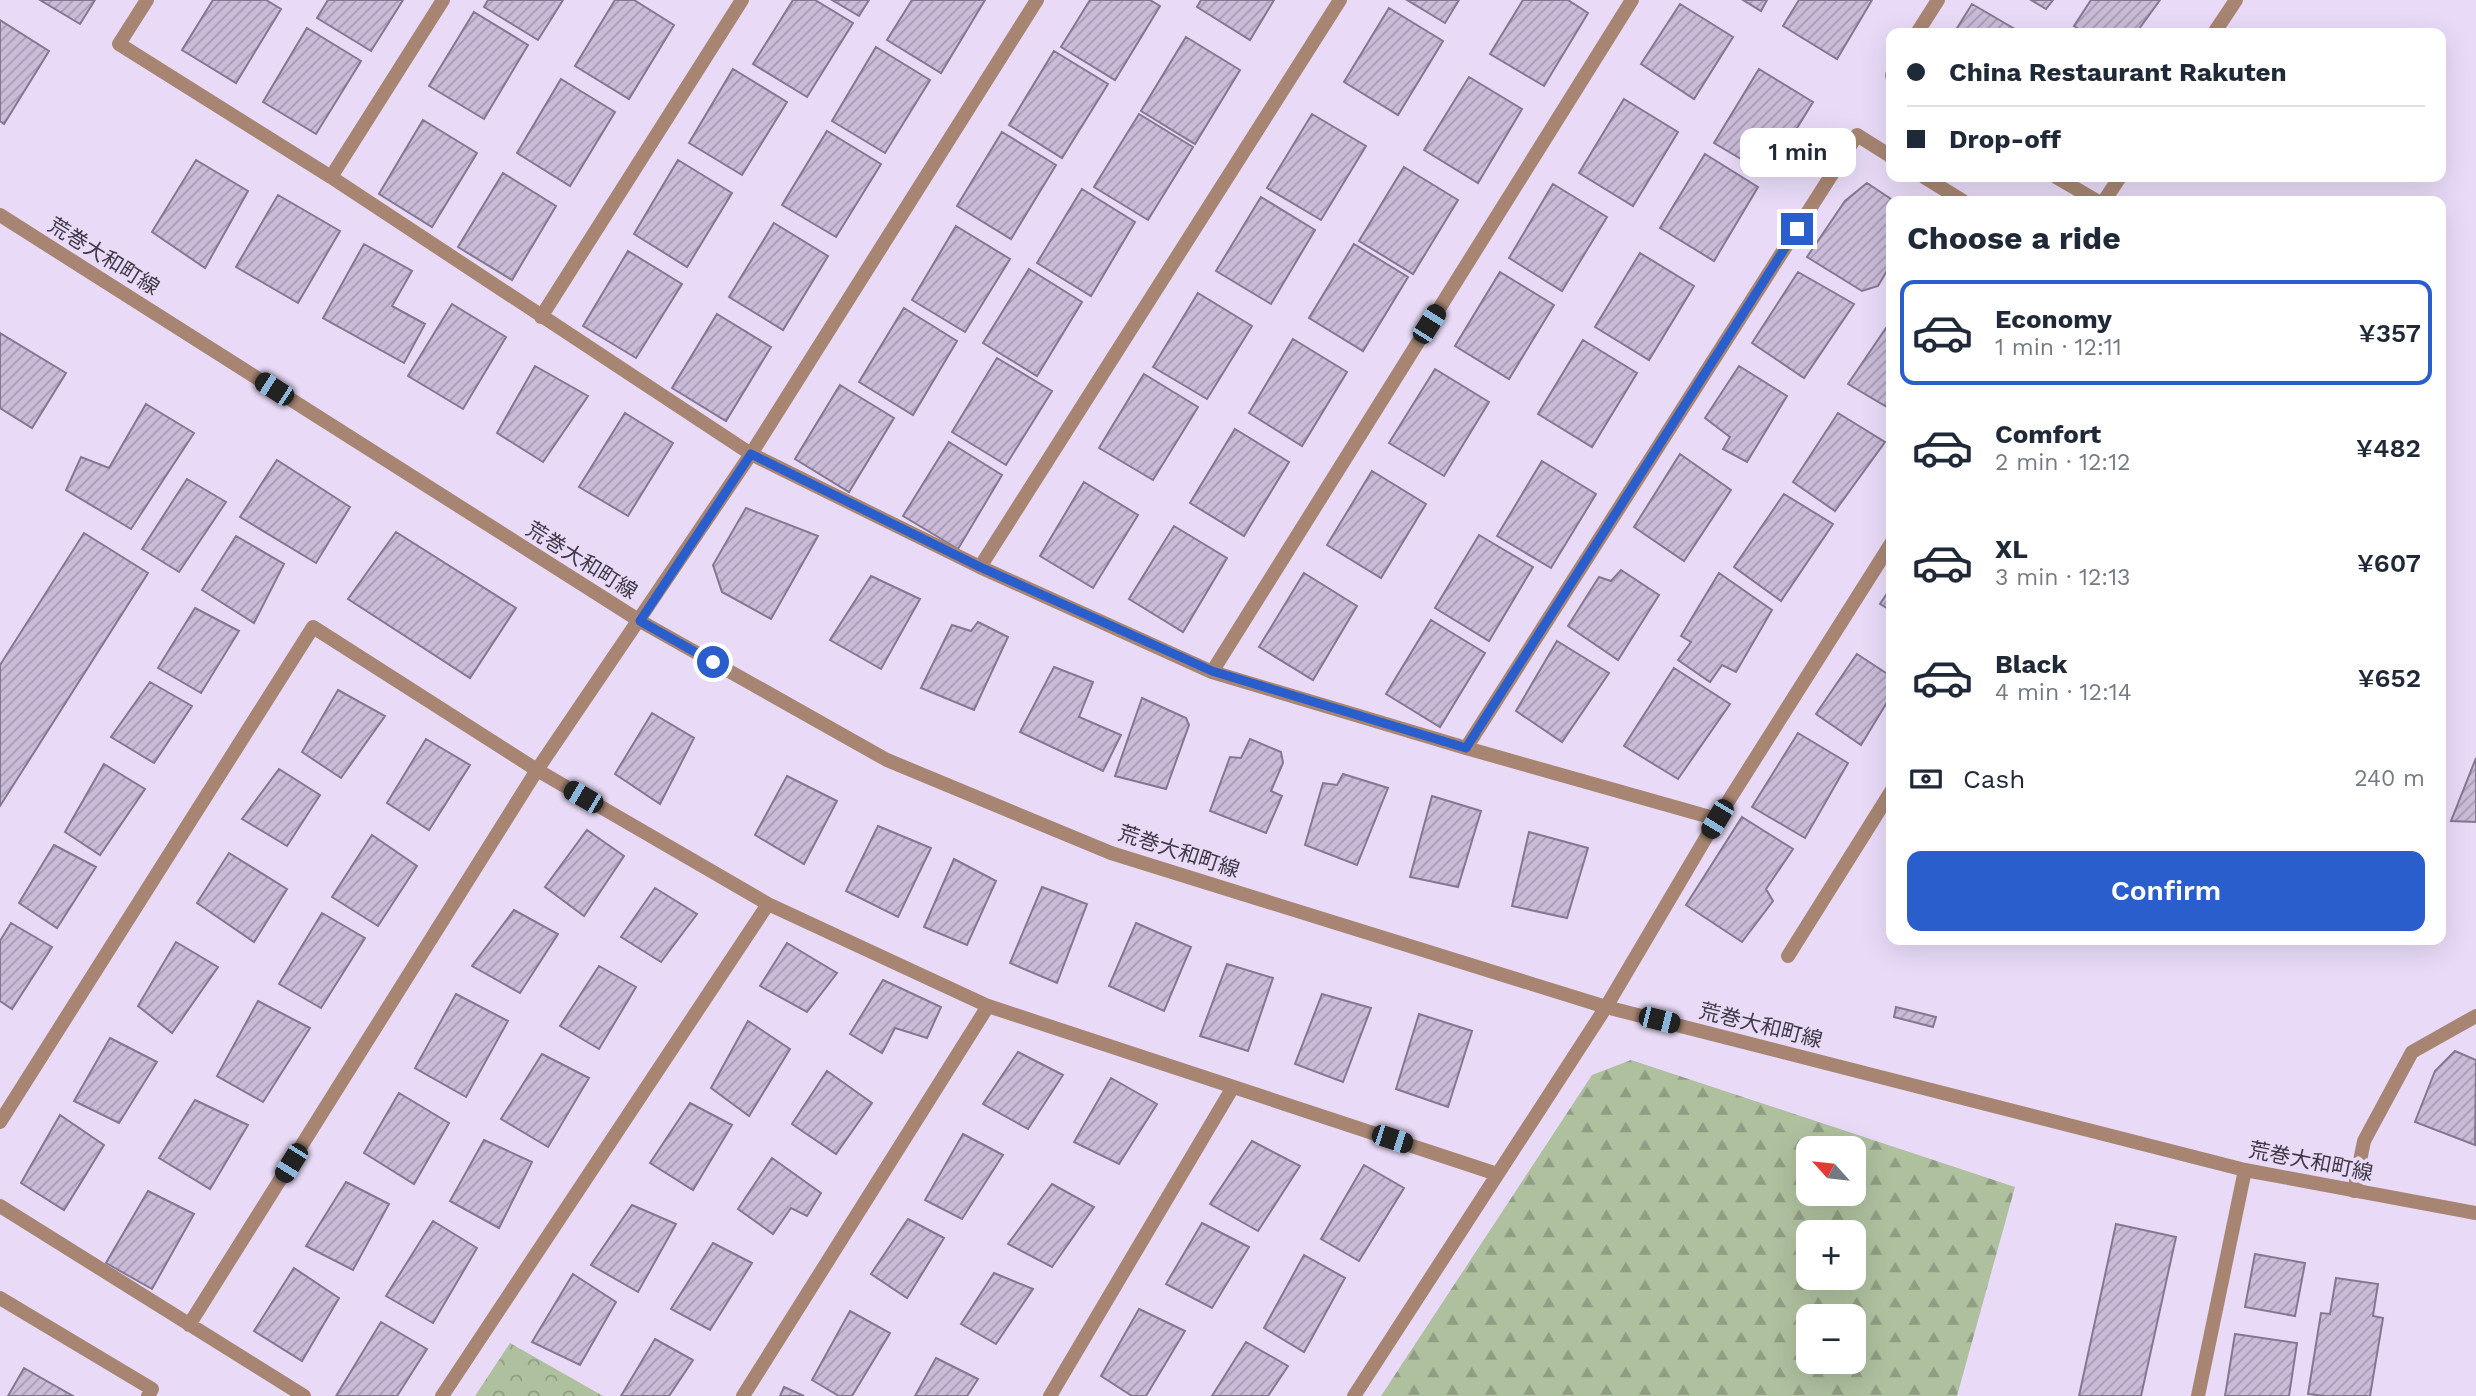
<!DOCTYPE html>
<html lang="en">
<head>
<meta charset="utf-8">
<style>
  :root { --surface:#fff; --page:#f2f2f3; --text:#1f2937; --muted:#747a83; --line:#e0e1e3; --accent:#2a5ecc }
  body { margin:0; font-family:"Work Sans","Noto Sans JP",sans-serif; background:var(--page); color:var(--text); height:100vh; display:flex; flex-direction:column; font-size:26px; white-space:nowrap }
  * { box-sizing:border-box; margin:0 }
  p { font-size:23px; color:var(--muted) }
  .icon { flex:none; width:38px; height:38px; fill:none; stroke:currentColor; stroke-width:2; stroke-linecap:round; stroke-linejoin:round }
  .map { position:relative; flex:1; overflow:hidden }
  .side { position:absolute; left:1886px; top:196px; width:560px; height:749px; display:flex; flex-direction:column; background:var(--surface); border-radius:14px; box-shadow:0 7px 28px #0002 }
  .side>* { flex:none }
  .guide { position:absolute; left:1886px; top:28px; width:560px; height:154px; border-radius:14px; box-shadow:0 7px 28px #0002; display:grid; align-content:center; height:154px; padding:0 21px; background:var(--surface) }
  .needle { width:46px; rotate:297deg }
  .buttons { position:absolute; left:1796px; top:1136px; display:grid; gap:14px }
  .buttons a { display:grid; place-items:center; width:70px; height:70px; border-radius:14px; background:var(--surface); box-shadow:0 7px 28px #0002; font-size:35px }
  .end { position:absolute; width:32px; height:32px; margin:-16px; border:9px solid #2a5ecc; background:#fff; box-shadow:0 0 0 4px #fff }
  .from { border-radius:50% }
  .bubble { position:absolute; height:49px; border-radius:14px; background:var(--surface); box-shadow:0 7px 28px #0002; font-size:23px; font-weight:600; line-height:49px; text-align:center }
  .car { position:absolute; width:21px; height:42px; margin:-21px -10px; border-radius:9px; box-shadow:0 0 5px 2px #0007; background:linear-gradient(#222 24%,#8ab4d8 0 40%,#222 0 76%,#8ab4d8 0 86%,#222 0) }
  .guide b { display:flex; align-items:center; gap:24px; height:66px; font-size:26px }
  .guide b+b { border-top:2px solid var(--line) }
  .guide i { width:18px; height:18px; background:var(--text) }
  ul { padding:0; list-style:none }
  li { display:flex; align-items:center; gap:21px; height:105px; margin:0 14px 10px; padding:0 7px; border:4px solid transparent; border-radius:14px }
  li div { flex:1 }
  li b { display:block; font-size:26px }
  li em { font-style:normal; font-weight:600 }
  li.current { border-color:var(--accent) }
  li>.icon { width:63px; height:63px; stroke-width:1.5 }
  h2 { padding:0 21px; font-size:32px; line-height:84px }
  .pay { display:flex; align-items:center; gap:18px; height:77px; padding:0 21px; font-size:26px }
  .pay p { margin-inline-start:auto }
  .action { display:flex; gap:14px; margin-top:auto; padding:14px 21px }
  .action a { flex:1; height:80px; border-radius:14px; background:var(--accent); color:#fff; font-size:28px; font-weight:600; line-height:80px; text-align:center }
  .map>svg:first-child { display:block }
  .forest { fill:url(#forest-firs); fill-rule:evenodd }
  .park { fill:url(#park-crowns) }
  .building { fill:url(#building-hatch); stroke:#847792; stroke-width:2 }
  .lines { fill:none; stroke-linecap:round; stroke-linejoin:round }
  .minor { stroke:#a78572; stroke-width:14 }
  .tertiary { stroke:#a78572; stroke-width:14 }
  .route { stroke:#2a5ecc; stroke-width:9 }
  .labels { text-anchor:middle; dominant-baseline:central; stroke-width:7; stroke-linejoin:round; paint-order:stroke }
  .street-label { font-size:21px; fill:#3e3945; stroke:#e9dbf8 }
</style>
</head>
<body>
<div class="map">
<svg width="2476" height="1396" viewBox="0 0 2476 1396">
  <defs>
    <pattern id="forest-firs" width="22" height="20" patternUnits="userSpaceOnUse" patternTransform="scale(1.75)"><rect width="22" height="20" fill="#aec09e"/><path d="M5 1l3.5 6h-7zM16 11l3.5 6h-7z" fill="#8f9d83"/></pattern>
    <pattern id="park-crowns" width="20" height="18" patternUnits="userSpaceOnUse" patternTransform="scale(1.75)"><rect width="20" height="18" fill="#aec09e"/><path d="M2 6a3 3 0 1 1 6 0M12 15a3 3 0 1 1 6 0" fill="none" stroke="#8f9d83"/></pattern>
    <pattern id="building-hatch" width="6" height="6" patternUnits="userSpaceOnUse" patternTransform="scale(1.75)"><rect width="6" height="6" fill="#cabcd9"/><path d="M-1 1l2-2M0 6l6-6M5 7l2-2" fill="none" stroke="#a59ab2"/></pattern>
  </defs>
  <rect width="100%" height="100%" fill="#e9dbf8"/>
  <path class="forest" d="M1631 1060 2015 1187 1957 1396H1381L1592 1075ZM1808 1148H1853V1194H1808ZM1808 1232H1853V1278H1808ZM1808 1316H1853V1362H1808Z"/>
  <path class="park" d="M510 1343 603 1396H475Z"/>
  <path class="building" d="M40 0H95L80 24Z
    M213 0H266L281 9 236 83 182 50Z
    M328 0H403L371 51 317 18Z
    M488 0H563L538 40 484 7Z
    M615 0H634L674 25 629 99 575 66Z
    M793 0H815L853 23 807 97 753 64Z
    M832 0H869L859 16Z
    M912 0H985L941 73 887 40Z
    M1090 0H1150L1160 6 1115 80 1061 47Z
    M1201 0H1274L1250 40 1197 7Z
    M1407 0H1459L1445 23Z
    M1523 0H1568L1588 13 1544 86 1490 54Z
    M1743 0H1767L1761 11Z
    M1799 0H1872L1837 59 1783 26Z
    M2031 0H2053L2046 9Z
    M2091 0H2160L2136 33H2085L2074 26Z
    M1680 4 1733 37 1694 99 1641 64Z
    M1972 4 2020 32 1954 33Z
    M1389 8 1443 41 1398 115 1344 82Z
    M474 12 528 45 484 119 429 86Z
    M0 20 49 51 4 124 0 121Z
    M307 28 361 61 316 134 263 102Z
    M1186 37 1240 70 1195 144 1141 111Z
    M876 47 930 80 885 153 832 121Z
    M1054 51 1108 84 1062 158 1009 125Z
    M733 69 787 102 742 175 689 143Z
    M1759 69 1813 102 1768 175 1714 143Z
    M1469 77 1522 109 1478 183 1424 150Z
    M561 79 615 112 570 186 517 153Z
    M1624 99 1678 132 1633 206 1579 173Z
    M1139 114 1193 147 1148 220 1094 187Z
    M1312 114 1366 146 1321 220 1267 188Z
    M423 120 477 153 432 227 379 194Z
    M827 131 881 164 836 237 782 205Z
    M1002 132 1056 165 1011 239 957 206Z
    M1705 154 1758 187 1714 261 1660 228Z
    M196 160 248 191 205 268 152 232Z
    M678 160 732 193 687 267 634 234Z
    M1404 167 1458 200 1413 274 1359 241Z
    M503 173 556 206 512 280 458 247Z
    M1867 183 1894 201H1892V262L1878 286 1862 291 1807 257 1845 201Z
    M1553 184 1607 217 1562 291 1509 258Z
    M1082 189 1135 222 1091 296 1037 263Z
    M278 195 340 231 298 303 236 267Z
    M1261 197 1315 230 1271 304 1216 271Z
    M774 223 828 256 783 330 729 297Z
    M956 226 1010 259 965 332 912 300Z
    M364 244 412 271 392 306 425 324 404 363 323 318Z
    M1354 244 1408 277 1363 351 1309 318Z
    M628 251 682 284 636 358 583 326Z
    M1640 253 1694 286 1649 360 1595 327Z
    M1029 269 1082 302 1037 376 983 343Z
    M1500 272 1554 305 1509 379 1455 346Z
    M1798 272 1854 304 1804 378 1752 343Z
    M1198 293 1252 326 1207 399 1153 367Z
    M452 304 506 337 463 409 408 376Z
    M904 308 957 341 913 415 859 382Z
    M717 314 771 347 726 421 672 388Z
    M1886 328 1892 331V410L1848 384Z
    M0 333 66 373 32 428 0 408Z
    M1293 339 1347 372 1302 446 1249 413Z
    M1583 340 1637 373 1592 447 1538 414Z
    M997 358 1052 391 1006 465 952 432Z
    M535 366 588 396 543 462 497 433Z
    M1739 366 1787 396 1747 462 1723 449 1730 437 1705 418Z
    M1435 369 1489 402 1444 476 1389 443Z
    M1144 374 1198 407 1153 480 1099 448Z
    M840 385 894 418 849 492 795 459Z
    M146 404 194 433 131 529 66 490 81 457 109 468Z
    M625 413 673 443 628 516 579 487Z
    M1838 413 1885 442 1835 511 1793 482Z
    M1235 429 1289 462 1244 536 1190 503Z
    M949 442 1002 475 958 549 903 516Z
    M1680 454 1731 490 1684 561 1634 527Z
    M277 460 350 507 316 563 240 517Z
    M1542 461 1596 494 1551 568 1497 536Z
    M1372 471 1426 504 1381 578 1327 545Z
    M187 479 226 502 179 572 142 549Z
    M1084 482 1138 515 1093 588 1040 556Z
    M1784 494 1833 524 1781 601 1734 567Z
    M746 508 818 536 771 619 722 592 713 565Z
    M1174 526 1227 558 1183 632 1129 599Z
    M396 532 516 608 470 678 348 599Z
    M84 533 148 573 0 806V665Z
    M1479 535 1533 567 1489 641 1435 608Z
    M236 536 284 564 254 623 202 590Z
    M1621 570 1659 595 1618 660 1568 626 1599 577 1611 581Z
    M1304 573 1357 606 1313 680 1259 647Z
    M1719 573 1772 610 1736 672 1722 665 1710 682 1678 660 1691 642 1681 636Z
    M871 576 920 599 881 669 830 640Z
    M1892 586V611L1880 604Z
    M195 608 239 631 201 693 158 668Z
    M1431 620 1485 653 1440 727 1386 694Z
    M978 622 1008 637 974 710 921 688 952 625 971 631Z
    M1557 641 1609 673 1562 742 1516 711Z
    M1857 654 1892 677V694L1861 745 1816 714Z
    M1054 667 1093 682 1079 717 1121 735 1103 771 1020 732Z
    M1674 668 1730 704 1678 779 1624 746Z
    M150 682 192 706 154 763 111 737Z
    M338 690 385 716 341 778 302 752Z
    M1142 698 1186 718 1189 725 1166 789 1115 776Z
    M652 713 694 738 660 804 615 774Z
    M1798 733 1848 763 1805 838 1752 807Z
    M426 739 470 765 429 830 387 803Z
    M1250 739 1281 752 1283 763 1271 791 1282 796 1266 833 1210 811 1230 757 1241 758Z
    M2476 758V822L2451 821Z
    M104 764 145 789 100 855 65 832Z
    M279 769 320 795 287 846 242 819Z
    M1343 774 1388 788 1357 865 1305 845 1323 783 1337 785Z
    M787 776 837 801 804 864 755 835Z
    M1432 796 1481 811 1458 887 1410 877Z
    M1742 817 1793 849 1766 889 1773 901 1742 942 1686 905Z
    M878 826 931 848 898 917 846 891Z
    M587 830 624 856 584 916 545 887Z
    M1529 832 1588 848 1567 918 1512 906Z
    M372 835 417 866 378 926 332 897Z
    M54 845 96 867 57 928 19 903Z
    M229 853 287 889 254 942 197 903Z
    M954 859 996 881 967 945 924 927Z
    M1042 887 1087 904 1057 983 1010 963Z
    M655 888 697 914 661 962 621 937Z
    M514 910 558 934 520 993 472 966Z
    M322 913 365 938 321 1008 279 984Z
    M11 923 52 947 12 1009 0 1001V941Z
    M1136 923 1191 947 1164 1011 1109 986Z
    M176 942 218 967 172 1033 138 1006Z
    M787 943 837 973 807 1012 760 986Z
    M1227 964 1273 978 1248 1051 1200 1036Z
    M599 966 636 987 599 1049 560 1026Z
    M883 980 941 1007 927 1038 895 1028 882 1053 850 1034Z
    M456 994 508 1021 466 1097 415 1068Z
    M1322 994 1371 1008 1343 1082 1295 1064Z
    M258 1001 310 1028 263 1102 217 1076Z
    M1896 1007 1936 1017 1933 1027 1894 1017Z
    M1419 1014 1472 1031 1448 1107 1396 1089Z
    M748 1021 790 1049 749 1116 711 1088Z
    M110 1038 157 1062 119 1123 74 1101Z
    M2455 1051 2476 1060 2475 1145 2415 1122 2435 1071Z
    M1018 1052 1063 1075 1028 1129 983 1104Z
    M542 1054 589 1078 548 1147 501 1119Z
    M827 1071 872 1103 836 1154 792 1124Z
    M1111 1078 1157 1104 1119 1164 1074 1142Z
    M399 1093 449 1123 414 1184 364 1153Z
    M195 1100 248 1125 210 1189 159 1158Z
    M690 1103 732 1125 693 1190 650 1163Z
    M60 1115 104 1145 64 1210 21 1183Z
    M963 1134 1003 1155 962 1219 925 1200Z
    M484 1140 532 1162 499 1228 450 1201Z
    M1252 1141 1300 1166 1258 1231 1210 1204Z
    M772 1158 821 1193 807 1216 791 1208 773 1234 738 1209Z
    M1364 1165 1404 1188 1359 1261 1321 1239Z
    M346 1182 389 1204 353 1270 306 1246Z
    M1052 1184 1094 1207 1052 1267 1008 1244Z
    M148 1191 194 1214 152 1289 106 1263Z
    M632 1205 676 1224 638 1292 591 1265Z
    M908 1219 944 1238 907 1298 871 1274Z
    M433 1221 477 1248 433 1323 386 1296Z
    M1202 1223 1249 1247 1212 1308 1166 1284Z
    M2116 1224 2176 1237 2141 1396H2079Z
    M713 1243 752 1263 710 1330 671 1309Z
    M2255 1254 2305 1263 2295 1316 2245 1307Z
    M1304 1255 1345 1278 1304 1352 1264 1328Z
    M294 1268 339 1298 302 1361 254 1331Z
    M994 1273 1033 1289 996 1344 961 1324Z
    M573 1274 616 1302 580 1365 532 1342Z
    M2336 1278 2378 1284 2373 1316 2383 1318 2370 1396H2325L2308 1394 2321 1313 2330 1314Z
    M1139 1309 1185 1331 1146 1396H1132L1101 1376Z
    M850 1311 890 1333 852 1396H839L812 1380Z
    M381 1322 427 1349 397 1396H336Z
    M2235 1334 2297 1343 2289 1396H2225Z
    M655 1339 693 1360 669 1396H621Z
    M1246 1342 1288 1366 1268 1396H1212Z
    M936 1358 978 1379 967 1396H915Z
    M24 1368 73 1396H8Z
    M784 1387 804 1396H780Z"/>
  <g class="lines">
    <path class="minor" d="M147 0 119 44 331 177 751 454 980 567 1212 672 1466 748 1717 819
      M1917 33 1938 0
      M2214 33 2236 0
      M1892 75V76
      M331 177 443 0
      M1924 177 1963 201
      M2056 177 2097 201
      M2104 201 2120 177
      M541 317 742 0
      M980 567 1340 0
      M1212 672 1632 0
      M1466 748 1857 135 1892 157
      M1788 956 1892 790
      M0 1122 313 627 537 770 768 904 988 1006 1497 1174
      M2354 1191 2364 1141 2412 1052 2476 1016
      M0 1206 304 1396
      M0 1298 152 1389 148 1396
      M189 1325 537 770 751 454 1037 0
      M442 1396 768 904
      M743 1396 988 1006
      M1050 1396 1233 1087
      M1354 1396 1606 1007 1717 819 1892 542
      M2198 1396 2245 1170"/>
    <path class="tertiary" d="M0 215 640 621 887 760 1111 853 1606 1007 2245 1170 2476 1213"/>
  </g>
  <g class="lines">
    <path class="route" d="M713 662 640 621 751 454 980 567 1212 671 1466 748 1797 229"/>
  </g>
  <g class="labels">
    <g class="street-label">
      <text transform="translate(104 256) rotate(32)">荒巻大和町線</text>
      <text transform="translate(582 560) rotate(32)">荒巻大和町線</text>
      <text transform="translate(1179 851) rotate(18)">荒巻大和町線</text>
      <text transform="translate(1761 1025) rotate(14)">荒巻大和町線</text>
      <text transform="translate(2311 1161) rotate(11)">荒巻大和町線</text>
    </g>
  </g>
</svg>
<div class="buttons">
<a><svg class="needle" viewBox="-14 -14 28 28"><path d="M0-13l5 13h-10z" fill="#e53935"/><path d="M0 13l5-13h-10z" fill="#747a83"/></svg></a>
<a>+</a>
<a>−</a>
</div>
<i class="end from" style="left:713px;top:662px"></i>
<i class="end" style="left:1797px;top:229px"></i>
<div class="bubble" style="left:1740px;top:128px;width:116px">1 min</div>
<i class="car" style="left:1429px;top:324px;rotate:32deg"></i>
<i class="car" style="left:274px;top:389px;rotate:303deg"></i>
<i class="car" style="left:583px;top:797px;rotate:300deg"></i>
<i class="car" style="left:1717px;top:819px;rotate:211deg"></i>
<i class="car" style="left:1659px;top:1020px;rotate:104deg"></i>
<i class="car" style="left:1392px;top:1139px;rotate:108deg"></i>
<i class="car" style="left:291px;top:1163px;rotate:212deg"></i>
<div class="guide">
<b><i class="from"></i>China Restaurant Rakuten</b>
<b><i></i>Drop-off</b>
</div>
<section class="side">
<h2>Choose a ride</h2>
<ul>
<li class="current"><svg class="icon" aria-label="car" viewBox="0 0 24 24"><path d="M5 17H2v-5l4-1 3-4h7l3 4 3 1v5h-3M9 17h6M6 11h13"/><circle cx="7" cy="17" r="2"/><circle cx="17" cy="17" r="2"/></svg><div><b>Economy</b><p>1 min · 12:11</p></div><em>¥357</em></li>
<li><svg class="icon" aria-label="car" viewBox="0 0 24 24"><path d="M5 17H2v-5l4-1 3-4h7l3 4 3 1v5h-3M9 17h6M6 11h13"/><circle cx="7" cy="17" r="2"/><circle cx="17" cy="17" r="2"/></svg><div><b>Comfort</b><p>2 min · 12:12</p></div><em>¥482</em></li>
<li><svg class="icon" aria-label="car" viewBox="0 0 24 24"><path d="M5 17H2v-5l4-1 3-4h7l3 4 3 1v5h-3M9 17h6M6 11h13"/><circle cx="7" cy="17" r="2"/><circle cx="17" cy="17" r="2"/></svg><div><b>XL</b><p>3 min · 12:13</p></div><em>¥607</em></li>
<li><svg class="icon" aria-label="car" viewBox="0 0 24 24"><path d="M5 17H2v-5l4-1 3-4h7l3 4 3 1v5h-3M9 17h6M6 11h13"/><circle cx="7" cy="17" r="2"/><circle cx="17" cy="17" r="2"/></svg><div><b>Black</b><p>4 min · 12:14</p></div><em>¥652</em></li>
</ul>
<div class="pay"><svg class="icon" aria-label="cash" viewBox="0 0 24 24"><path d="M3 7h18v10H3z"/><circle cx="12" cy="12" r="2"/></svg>Cash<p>240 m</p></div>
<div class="action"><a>Confirm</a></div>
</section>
</div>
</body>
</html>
